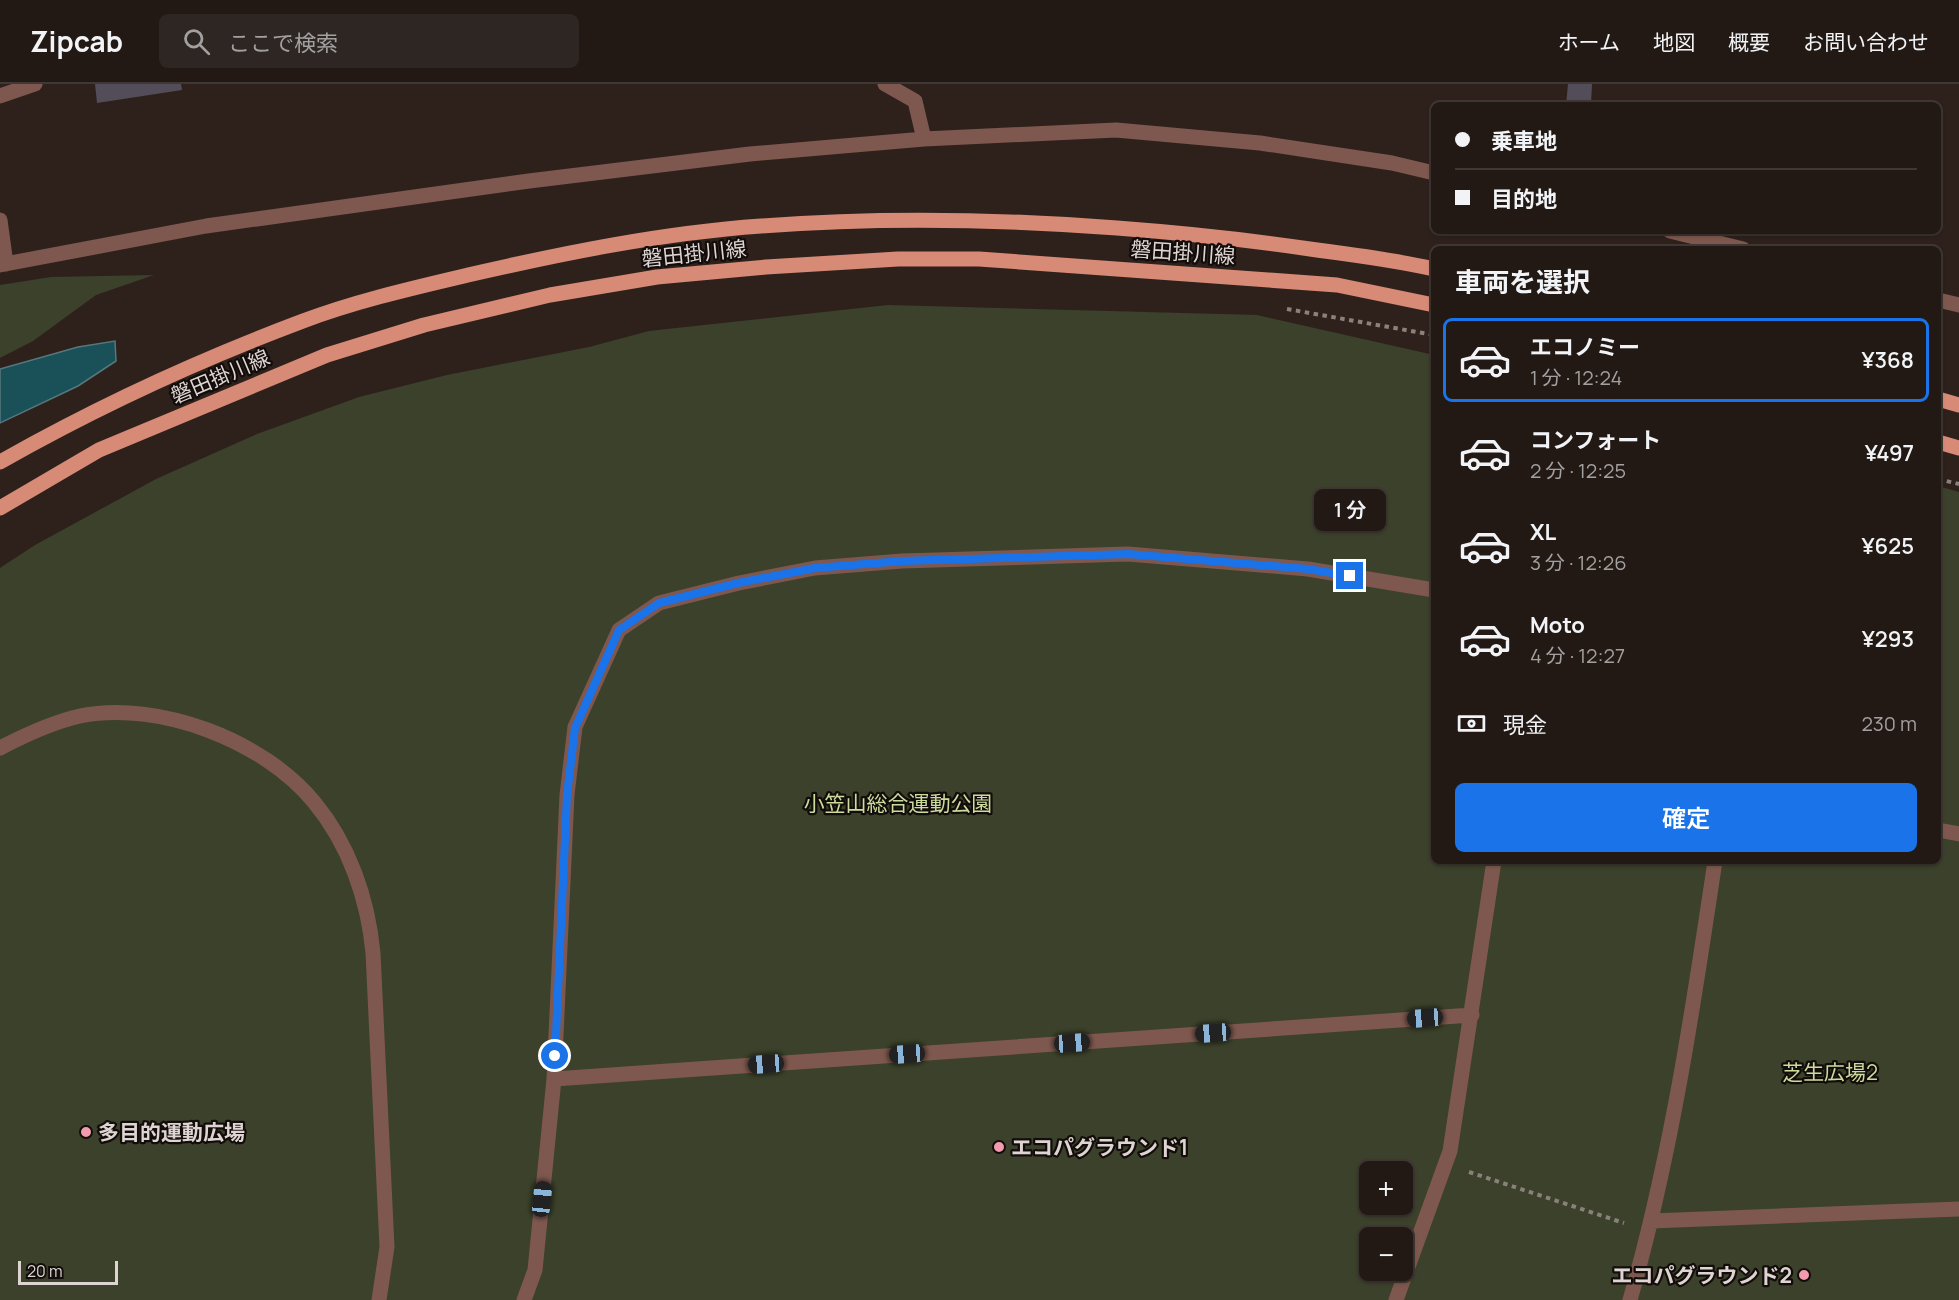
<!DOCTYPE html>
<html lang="ja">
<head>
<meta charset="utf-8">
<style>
  :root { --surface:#221915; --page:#2e2622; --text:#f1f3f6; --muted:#a2a0a0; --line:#3f3834; --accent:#1a73e8 }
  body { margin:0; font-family:Manrope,"Noto Sans JP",sans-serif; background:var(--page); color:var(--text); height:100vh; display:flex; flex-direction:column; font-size:22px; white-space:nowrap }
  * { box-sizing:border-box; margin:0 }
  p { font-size:20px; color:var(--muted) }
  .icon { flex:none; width:33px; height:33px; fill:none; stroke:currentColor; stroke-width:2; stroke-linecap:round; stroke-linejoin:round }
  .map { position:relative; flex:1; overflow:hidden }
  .details { position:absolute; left:1431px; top:162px; width:510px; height:618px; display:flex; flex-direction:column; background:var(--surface); border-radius:9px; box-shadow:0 2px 4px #0004,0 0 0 2px var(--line) }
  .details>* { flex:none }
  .hud { position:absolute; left:1431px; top:18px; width:510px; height:132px; border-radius:9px; box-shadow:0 2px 4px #0004,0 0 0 2px var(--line); display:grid; align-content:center; height:132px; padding:0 24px; background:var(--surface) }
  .buttons { position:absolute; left:1359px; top:1077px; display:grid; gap:12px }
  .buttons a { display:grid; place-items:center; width:54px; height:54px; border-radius:9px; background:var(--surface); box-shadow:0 2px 4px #0004,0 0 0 2px var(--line); font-size:30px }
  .scale { position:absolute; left:18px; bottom:15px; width:100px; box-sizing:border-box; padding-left:6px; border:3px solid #ded5d2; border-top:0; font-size:16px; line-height:21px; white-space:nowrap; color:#ded5d2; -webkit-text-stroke:4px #120c0a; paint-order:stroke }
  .end { position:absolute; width:27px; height:27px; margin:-14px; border:8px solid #1a73e8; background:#fff; box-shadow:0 0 0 3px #fff }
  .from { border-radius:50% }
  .bubble { position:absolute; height:42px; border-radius:9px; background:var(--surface); box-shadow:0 2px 4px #0004,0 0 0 2px var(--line); font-size:20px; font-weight:600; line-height:42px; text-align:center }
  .car { position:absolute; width:18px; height:36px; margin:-18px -9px; border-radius:8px; box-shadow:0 0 4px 2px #0007; background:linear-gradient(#222 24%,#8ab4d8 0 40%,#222 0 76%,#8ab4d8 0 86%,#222 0) }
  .hud b { display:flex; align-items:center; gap:21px; height:57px; font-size:22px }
  .hud b+b { border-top:2px solid var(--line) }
  .hud i { width:15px; height:15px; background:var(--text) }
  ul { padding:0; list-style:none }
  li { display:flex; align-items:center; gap:18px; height:84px; margin:0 12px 9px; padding:0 12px; border:3px solid transparent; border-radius:9px }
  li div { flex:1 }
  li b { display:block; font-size:22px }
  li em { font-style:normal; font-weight:600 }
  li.selected { border-color:var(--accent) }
  li>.icon { width:54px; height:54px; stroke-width:1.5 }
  h2 { padding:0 24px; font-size:27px; line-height:72px }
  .pay { display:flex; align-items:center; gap:15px; height:66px; padding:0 24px; font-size:22px }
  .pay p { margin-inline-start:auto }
  .action { display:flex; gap:12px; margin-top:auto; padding:12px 24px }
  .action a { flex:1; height:69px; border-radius:9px; background:var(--accent); color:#fff; font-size:24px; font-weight:600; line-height:69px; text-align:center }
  header { display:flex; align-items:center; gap:36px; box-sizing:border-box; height:84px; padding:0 30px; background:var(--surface); border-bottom:2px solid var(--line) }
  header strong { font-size:28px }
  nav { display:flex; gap:33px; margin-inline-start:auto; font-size:21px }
  .search { width:420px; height:54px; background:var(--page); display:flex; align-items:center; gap:15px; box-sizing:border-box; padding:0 21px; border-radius:9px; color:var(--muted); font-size:22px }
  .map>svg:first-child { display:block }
  .green { fill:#3b412a; fill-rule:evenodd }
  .water { fill:#1a5058; stroke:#55787d; stroke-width:1.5 }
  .building { fill:#534d5a }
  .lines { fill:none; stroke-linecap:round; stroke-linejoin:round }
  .path { stroke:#8b807c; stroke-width:4; stroke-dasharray:4.5 4.5; stroke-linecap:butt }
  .minor { stroke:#7e584e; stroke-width:15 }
  .major { stroke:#d78a76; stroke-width:15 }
  .route { stroke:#1a73e8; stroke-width:8 }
  .poi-dot { fill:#f29aae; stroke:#120c0a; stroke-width:2 }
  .labels { text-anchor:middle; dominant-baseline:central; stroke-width:4.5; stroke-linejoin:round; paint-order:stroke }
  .street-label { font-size:21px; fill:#ded5d2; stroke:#120c0a }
  .park-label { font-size:21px; fill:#cbdc9c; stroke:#120c0a }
  .poi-label { font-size:21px; font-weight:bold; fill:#ded5d2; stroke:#120c0a; text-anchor:start }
</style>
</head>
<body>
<header>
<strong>Zipcab</strong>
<div class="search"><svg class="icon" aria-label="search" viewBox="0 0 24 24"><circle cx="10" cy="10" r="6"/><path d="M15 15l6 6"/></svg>ここで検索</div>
<nav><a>ホーム</a><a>地図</a><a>概要</a><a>お問い合わせ</a></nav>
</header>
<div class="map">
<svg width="1959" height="1216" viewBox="0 0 1959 1216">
  <rect width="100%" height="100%" fill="#2e211c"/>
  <path class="green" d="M154 191 96 211 33 257 0 274V201L51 193Z
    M888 221 1257 231 1434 271V777H1938V402L1959 408V1216H0V484L35 461 156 395 257 350 359 313 447 291 589 263 649 247ZM1370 1088H1402V1120H1370ZM1370 1154H1402V1186H1370Z"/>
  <path class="water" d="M115 257 116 277 78 302 0 339V285L78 263Z"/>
  <path class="building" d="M95 0H181L182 6 97 19Z
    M1568 0H1592L1591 21H1566Z"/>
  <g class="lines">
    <path class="path" d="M1287 225 1434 251
      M1938 395 1959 400
      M1469 1088 1624 1139"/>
    <path class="minor" d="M885 0 915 17 924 55
      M0 12 35 0
      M0 136 6 180
      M1670 147 1743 165
      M0 181 206 142 529 97 750 70 924 55 1116 46 1260 59 1392 79 1434 89
      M1938 216 1959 221
      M0 664C25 651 53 638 80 632 159 616 264 657 314 718 349 760 368 815 373 869L387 1163 379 1216
      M1938 746 1959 750
      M554 995 1472 931
      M1651 1137 1959 1125
      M524 1216 535 1186 554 995 567 711 575 643 619 546 659 519 739 499 815 484 902 477 1128 470 1308 485 1434 506
      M1396 1216 1450 1067 1494 777
      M1630 1216C1671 1072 1693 925 1715 777"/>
    <path class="major" d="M1938 315 1959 321
      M1938 358 1959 364
      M0 378C97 323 199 276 303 237 356 217 413 204 468 191 564 169 662 149 761 142 880 133 999 135 1117 144 1184 149 1250 156 1317 166 1356 171 1395 176 1434 185
      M0 424 99 366 327 271 424 241 550 211 657 193 766 183 898 175H979L1337 201 1434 221"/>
  </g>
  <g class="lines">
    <path class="route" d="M555 972 567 711 575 644 619 546 659 519 738 499 815 484 902 477 1128 470 1308 485 1350 492"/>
  </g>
  <g class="poi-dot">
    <circle cx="86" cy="1048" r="6"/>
    <circle cx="999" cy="1063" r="6"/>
    <circle cx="1804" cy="1191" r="6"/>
  </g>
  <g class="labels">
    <g class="street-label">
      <text transform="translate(1183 168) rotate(4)">磐田掛川線</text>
      <text transform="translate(694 169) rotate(-6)">磐田掛川線</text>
      <text transform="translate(220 292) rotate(-23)">磐田掛川線</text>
    </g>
    <g class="park-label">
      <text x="898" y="719">小笠山総合運動公園</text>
      <text x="1830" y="988">芝生広場2</text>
    </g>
    <g class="poi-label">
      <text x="98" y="1048">多目的運動広場</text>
      <text x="1011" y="1063">エコパグラウンド1</text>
      <text x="1792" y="1191" text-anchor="end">エコパグラウンド2</text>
    </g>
  </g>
</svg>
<div class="buttons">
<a>+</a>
<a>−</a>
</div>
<div class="scale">20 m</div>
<i class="end from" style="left:555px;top:972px"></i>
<i class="end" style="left:1350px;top:492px"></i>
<div class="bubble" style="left:1314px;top:405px;width:72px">1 分</div>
<i class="car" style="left:1425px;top:934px;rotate:266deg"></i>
<i class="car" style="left:1213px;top:949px;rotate:266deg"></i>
<i class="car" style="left:1072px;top:959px;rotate:86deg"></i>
<i class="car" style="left:907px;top:970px;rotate:266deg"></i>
<i class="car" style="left:766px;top:980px;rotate:266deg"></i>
<i class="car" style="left:542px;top:1115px;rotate:6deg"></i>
<div class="hud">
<b><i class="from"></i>乗車地</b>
<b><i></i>目的地</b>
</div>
<section class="details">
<h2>車両を選択</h2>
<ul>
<li class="selected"><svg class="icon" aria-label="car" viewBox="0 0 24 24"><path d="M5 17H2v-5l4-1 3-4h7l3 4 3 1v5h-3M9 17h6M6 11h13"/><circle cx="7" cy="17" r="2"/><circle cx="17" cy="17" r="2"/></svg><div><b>エコノミー</b><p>1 分 · 12:24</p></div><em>¥368</em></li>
<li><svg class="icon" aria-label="car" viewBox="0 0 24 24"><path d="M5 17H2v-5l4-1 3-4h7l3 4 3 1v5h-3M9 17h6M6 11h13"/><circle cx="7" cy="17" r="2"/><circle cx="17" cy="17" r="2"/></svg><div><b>コンフォート</b><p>2 分 · 12:25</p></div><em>¥497</em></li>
<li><svg class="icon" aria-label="car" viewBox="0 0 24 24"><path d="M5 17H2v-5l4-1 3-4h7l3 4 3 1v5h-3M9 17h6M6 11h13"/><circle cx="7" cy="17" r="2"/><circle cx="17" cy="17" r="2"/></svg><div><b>XL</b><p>3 分 · 12:26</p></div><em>¥625</em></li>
<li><svg class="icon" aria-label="car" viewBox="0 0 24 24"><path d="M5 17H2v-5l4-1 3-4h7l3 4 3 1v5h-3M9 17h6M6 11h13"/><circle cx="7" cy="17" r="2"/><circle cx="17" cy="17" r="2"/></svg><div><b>Moto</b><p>4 分 · 12:27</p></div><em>¥293</em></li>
</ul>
<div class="pay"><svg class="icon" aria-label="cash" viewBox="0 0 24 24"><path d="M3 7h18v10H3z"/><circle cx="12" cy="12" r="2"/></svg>現金<p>230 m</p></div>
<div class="action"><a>確定</a></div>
</section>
</div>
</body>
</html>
